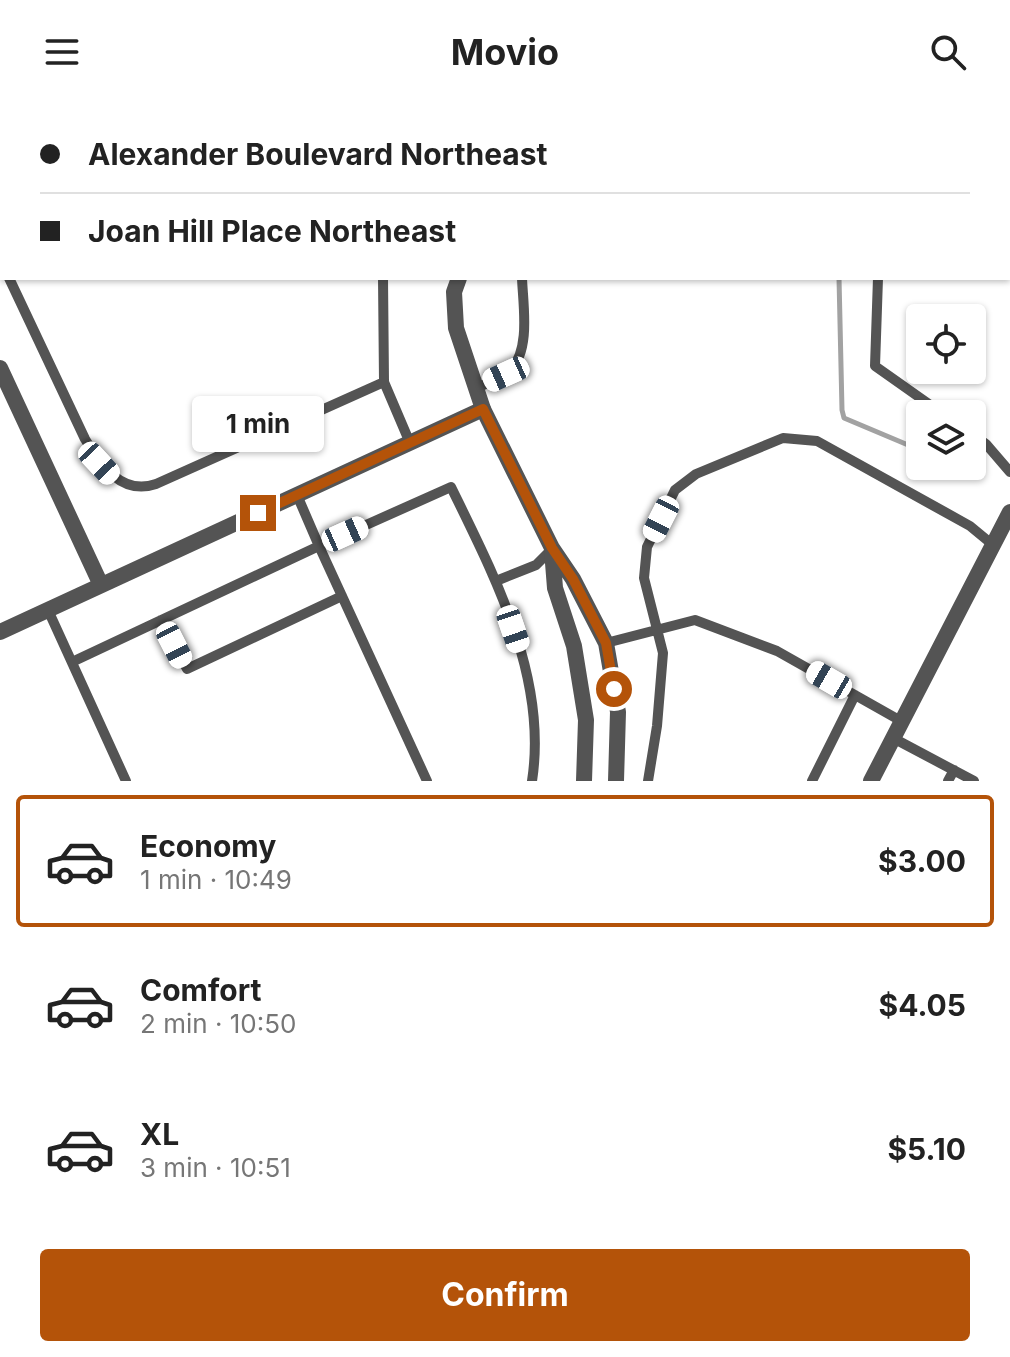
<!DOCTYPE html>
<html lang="en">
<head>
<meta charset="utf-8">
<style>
  :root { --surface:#fff; --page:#f6f6f6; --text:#222; --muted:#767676; --line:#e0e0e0; --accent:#b45309 }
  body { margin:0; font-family:Inter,sans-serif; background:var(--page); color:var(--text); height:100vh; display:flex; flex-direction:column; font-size:30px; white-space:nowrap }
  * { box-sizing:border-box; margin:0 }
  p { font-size:26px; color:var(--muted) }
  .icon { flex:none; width:44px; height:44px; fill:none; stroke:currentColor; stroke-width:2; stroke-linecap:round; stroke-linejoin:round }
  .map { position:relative; height:677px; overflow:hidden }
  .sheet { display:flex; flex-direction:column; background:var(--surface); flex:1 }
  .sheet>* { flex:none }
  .banner { position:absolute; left:0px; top:0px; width:1010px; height:176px; box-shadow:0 2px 6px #0004; display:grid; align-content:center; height:176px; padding:0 40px; background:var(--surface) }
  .buttons { position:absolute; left:906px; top:200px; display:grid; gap:16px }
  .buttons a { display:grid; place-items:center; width:80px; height:80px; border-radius:8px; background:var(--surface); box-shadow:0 2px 6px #0004; font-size:40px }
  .end { position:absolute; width:36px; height:36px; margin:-18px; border:10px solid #b45309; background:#fff; box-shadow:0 0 0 4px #fff }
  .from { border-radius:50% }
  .bubble { position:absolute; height:56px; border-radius:8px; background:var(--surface); box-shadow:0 2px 6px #0004; font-size:26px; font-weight:700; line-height:56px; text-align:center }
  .car { position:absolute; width:24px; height:48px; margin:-24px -12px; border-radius:10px; box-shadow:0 0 6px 2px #0007; background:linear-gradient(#fff 24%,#345 0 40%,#fff 0 76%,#345 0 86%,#fff 0) }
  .banner b { display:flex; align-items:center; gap:28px; height:76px; font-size:30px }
  .banner b+b { border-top:2px solid var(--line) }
  .banner i { width:20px; height:20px; background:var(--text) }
  ul { padding:14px 0 0; list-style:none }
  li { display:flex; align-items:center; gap:24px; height:132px; margin:0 16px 12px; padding:0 24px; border:4px solid transparent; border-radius:8px }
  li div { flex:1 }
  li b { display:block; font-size:30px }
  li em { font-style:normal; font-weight:700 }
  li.current { border-color:var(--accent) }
  li>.icon { width:72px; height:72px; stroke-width:1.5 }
  .cta { display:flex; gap:16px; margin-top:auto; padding:16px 40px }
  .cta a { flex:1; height:92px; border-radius:8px; background:var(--accent); color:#fff; font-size:32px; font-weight:700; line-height:92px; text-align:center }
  header { display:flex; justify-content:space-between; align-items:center; height:104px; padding:0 40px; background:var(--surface); font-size:36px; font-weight:700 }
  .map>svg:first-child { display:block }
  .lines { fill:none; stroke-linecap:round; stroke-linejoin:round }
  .stream { stroke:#a2a2a2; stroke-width:5 }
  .service { stroke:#545454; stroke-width:10 }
  .minor { stroke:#545454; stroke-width:16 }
  .tertiary { stroke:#545454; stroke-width:16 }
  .route { stroke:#b45309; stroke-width:10 }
</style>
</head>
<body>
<header><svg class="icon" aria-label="menu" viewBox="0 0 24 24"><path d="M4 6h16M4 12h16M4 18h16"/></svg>Movio<svg class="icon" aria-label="search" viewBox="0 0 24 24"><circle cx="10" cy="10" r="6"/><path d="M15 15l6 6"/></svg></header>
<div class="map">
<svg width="1010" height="677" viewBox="0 0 1010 677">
  <rect width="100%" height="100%" fill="#fff"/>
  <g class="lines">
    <path class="stream" d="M1008 59 1010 58
      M839 174 842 306 844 314 920 346
      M960 362 982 371"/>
    <path class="service" d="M373 0V2
      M519 0V2
      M1008 26 1010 25
      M1008 93 1010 98
      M0 155 2 160
      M9 174 85 335C100 360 121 392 156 380L384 278
      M383 174 384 278 410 339
      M878 174 875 262 943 310
      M476 284C487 279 501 275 510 267 531 246 523 201 522 174
      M972 330 986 340 1010 368
      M297 391 319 442 451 383C495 473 548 574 532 677
      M496 477 536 461 552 445
      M48 506 126 677
      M161 516 187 565 342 492
      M606 539 695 516 777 547 901 617
      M72 558 319 442 427 677
      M893 634 974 677
      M648 677 657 622 663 549 644 474 647 443 675 386 696 370 783 334 817 337 970 422 993 441
      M812 677 855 591
      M948 677 954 666"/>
    <path class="minor" d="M0 264 101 481
      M0 528 483 305
      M871 677 1010 408"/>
    <path class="tertiary" d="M431 0V2
      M461 0V2
      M459 174 454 188 456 224 483 305 552 444 573 475 606 539 618 608 616 677
      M552 446 555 484 574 542 586 616 584 677"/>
  </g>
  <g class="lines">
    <path class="route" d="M258 409 483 305 552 444 573 475 606 539 614 585"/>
  </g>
</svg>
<div class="buttons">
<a><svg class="icon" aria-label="locate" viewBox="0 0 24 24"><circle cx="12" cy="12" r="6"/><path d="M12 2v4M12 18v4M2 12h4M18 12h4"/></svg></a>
<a><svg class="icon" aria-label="layers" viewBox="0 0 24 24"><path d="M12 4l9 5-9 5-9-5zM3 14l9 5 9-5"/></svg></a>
</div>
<i class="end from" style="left:614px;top:585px"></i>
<i class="end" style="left:258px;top:409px"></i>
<div class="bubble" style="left:192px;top:292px;width:132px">1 min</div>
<i class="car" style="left:506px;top:270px;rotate:246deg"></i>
<i class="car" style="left:99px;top:359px;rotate:137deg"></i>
<i class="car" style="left:661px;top:415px;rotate:207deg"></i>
<i class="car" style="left:345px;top:430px;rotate:66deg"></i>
<i class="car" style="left:513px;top:525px;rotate:161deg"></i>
<i class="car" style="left:174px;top:541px;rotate:153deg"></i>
<i class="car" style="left:829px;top:576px;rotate:300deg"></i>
<div class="banner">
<b><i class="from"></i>Alexander Boulevard Northeast</b>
<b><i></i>Joan Hill Place Northeast</b>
</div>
</div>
<section class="sheet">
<ul>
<li class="current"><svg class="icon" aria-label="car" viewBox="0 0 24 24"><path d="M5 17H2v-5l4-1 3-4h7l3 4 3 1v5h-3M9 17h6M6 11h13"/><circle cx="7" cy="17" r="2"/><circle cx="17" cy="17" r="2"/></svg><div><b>Economy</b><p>1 min · 10:49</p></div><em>$3.00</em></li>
<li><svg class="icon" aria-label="car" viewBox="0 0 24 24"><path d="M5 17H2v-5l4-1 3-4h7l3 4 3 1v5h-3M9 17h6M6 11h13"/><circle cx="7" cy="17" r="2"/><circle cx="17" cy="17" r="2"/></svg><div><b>Comfort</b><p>2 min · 10:50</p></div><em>$4.05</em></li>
<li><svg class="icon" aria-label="car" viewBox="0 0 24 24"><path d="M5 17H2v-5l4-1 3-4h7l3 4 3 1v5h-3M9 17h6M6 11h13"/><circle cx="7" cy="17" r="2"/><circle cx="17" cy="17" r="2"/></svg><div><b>XL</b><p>3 min · 10:51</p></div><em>$5.10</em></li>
</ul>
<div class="cta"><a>Confirm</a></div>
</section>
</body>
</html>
